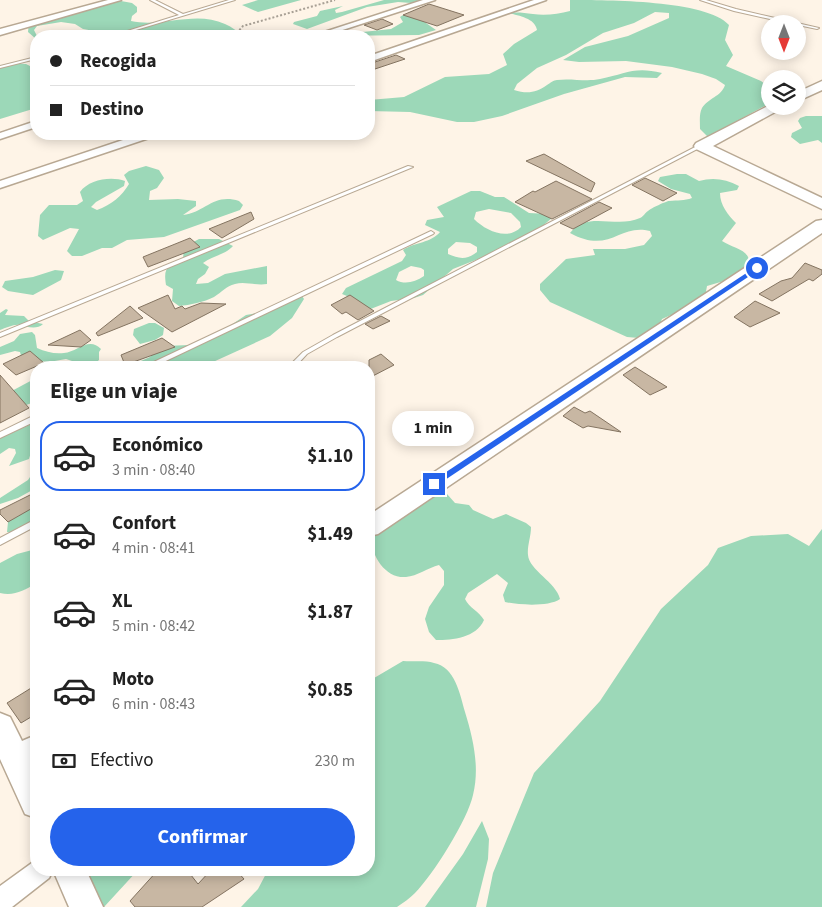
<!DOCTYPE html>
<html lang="es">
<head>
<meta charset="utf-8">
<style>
  :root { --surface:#fff; --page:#f6f6f6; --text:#222; --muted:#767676; --line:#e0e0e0; --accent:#2563eb }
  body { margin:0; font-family:"Source Sans 3",sans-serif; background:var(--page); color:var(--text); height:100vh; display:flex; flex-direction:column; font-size:19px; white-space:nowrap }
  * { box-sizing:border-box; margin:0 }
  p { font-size:16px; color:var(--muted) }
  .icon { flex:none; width:28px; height:28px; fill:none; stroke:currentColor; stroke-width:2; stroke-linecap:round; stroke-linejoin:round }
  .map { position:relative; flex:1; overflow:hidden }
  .drawer { position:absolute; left:30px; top:361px; width:345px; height:515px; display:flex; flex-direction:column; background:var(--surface); border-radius:20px; box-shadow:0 2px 12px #0003 }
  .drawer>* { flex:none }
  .top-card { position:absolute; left:30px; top:30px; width:345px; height:110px; border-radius:20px; box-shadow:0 2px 12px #0003; display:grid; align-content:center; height:110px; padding:0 20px; background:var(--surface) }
  .needle { width:32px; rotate:180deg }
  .tools { position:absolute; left:761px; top:15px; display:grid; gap:10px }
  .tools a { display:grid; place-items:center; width:45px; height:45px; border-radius:50%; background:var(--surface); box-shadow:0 2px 12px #0003; font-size:25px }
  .end { position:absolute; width:22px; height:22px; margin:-11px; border:6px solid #2563eb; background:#fff; box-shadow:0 0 0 2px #fff }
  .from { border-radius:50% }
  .bubble { position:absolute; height:35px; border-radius:18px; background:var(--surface); box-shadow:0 2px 12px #0003; font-size:16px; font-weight:700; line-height:35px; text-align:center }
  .top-card b { display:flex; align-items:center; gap:18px; height:48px; font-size:19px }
  .top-card b+b { border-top:1px solid var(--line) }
  .top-card i { width:12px; height:12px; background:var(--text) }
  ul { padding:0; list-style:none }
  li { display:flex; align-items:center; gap:15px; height:70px; margin:0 10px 8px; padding:0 10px; border:2px solid transparent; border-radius:20px }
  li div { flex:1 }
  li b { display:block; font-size:19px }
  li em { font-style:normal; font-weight:700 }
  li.current { border-color:var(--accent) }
  li>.icon { width:45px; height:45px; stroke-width:1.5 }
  h2 { padding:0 20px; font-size:22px; line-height:60px }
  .pay { display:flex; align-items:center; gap:12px; height:55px; padding:0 20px; font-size:19px }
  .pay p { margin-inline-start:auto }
  .primary-button { display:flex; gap:10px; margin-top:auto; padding:10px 20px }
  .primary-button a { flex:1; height:58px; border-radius:30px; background:var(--accent); color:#fff; font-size:20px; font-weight:700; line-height:58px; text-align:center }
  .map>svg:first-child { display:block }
  .green { fill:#9cd8b8; fill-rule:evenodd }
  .building { fill:#c8b7a3; stroke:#847461 }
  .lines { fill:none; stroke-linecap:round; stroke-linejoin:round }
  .lane-casing { stroke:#b8a893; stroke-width:2 }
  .street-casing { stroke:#b8a893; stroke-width:3 }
  .secondary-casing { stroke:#b8a893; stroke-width:3 }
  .path { stroke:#a8a095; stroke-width:2; stroke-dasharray:2 2; stroke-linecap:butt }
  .lane { fill:#fff; fill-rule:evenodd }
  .street { fill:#fff; fill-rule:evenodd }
  .secondary { fill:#fff; fill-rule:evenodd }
  .route { fill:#2563eb }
</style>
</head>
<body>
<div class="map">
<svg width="822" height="907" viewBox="0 0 822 907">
  <rect width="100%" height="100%" fill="#fef4e7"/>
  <path class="green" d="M258 0H301L258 12 242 5Z
    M384 0H420L411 3 398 2 367 7 307 29 293 24 294 22 317 16 320 11 343 6 335 10 336 13 342 12Z
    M570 0C607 0 707 0 729 25L725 40 733 55 726 66 761 81 769 87 770 103 708 137 700 129C700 122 699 114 702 108 708 98 721 97 725 85L716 79 702 74 672 67 626 61 579 62 563 60 585 47 628 36 669 18V13L655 12 634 23 603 33 566 55 537 68 517 84 514 90C527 94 536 93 547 85 550 83 554 80 557 80 571 78 586 82 600 79 626 74 634 66 662 73L657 78 625 77 564 94 502 116 474 122H457L410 112 369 111V100L404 97 445 77 489 74 507 65 503 54 514 44 537 30C535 18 519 16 509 13 518 12 524 13 533 14 545 16 558 14 570 11Z
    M121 1 132 3 137 7V12L132 16 131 21C162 28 195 10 225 24 232 27 238 32 245 36H97L102 34 100 32 83 29 75 24 61 22 37 26 34 30 37 36 36 39 28 32 29 22 65 14 68 10 97 7 107 3Z
    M403 15 416 16 436 30 419 35 325 36 391 29 403 22 400 17Z
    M12 63 26 64 36 69V108L0 119V66Z
    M806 116H822V143L818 140 800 144 791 137 792 133 802 128 798 121 800 118Z
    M146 166 159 170 164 178 157 188 150 191 149 200 178 199 196 201V206L183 215C205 213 213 193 239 201L243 205 240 210 164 237 127 240 112 248H102L82 256H72L67 251 79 229 70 228 43 240 38 236 40 215 49 205H77L83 201 80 192C89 179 112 176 125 181L124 186 96 202 91 207 97 210C111 205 122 196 129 184L124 175 129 171Z
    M677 174H686L699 181C713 177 726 179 739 186L737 190 720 193C720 205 728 215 736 223L722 241C732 248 753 250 748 265L741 269 740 275 724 281 707 286 705 297 696 300 692 312 671 315 662 319 657 332 639 338 627 337 550 302 540 290V284L566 259 595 255 593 249H625L644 245 652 236 650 231C619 223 610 255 570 233 587 210 616 229 640 218 643 217 645 213 648 211 651 208 667 201 669 201 678 200 684 201 692 198L690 194 671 189 658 181 660 177Z
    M471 191H480L495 197H504L529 213 548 214 552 218 526 240 453 269 423 295 414 298 391 301 363 312 352 298 342 294 346 288 402 261 406 255 403 250C415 242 431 243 440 232L425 225 427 220 444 217 437 207ZM489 209 511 213 520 222 521 227C508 241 486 231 474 219L476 212ZM456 242 470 243 477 247V252C467 260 459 259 448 254V249ZM411 266 421 268 424 270V276C415 282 405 285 396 280L399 272Z
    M199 239H219L233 246C225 255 212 256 203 263L209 267 205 274 198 279 196 284 208 283 225 274 267 266V284C256 286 245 281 235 284 226 286 222 292 214 297 204 302 190 305 179 306L172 301 173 289 166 285C163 266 168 267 183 259L184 247Z
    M55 270 64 271 61 280 33 295 8 291 2 287 5 281 33 277Z
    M302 296 304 299 292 318 270 336 202 367 125 368 150 357 155 350 166 346 189 345 225 329 246 315 263 312Z
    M6 309 8 310 5 315 24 316 29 321 43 324C37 330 27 327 20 325 14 324 6 328 0 330V313Z
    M149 323H155L164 328 163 335 155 340 140 344 133 335 134 329Z
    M32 332 35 335 37 348C46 352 54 354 64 353 77 352 89 336 101 349L99 352V360C90 369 78 367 65 367L75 362 66 359 49 362 22 359 20 352 15 351 0 355V347L14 341 20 334Z
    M36 378V387L34 390 32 403 26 405 8 393Z
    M36 422V444L32 449 29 459 9 466 16 453 15 449 9 448 0 454V438Z
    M36 468V488L18 498 0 504V498L28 480Z
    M434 494H447L455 503 469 505 473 510 493 519 506 514 526 523 531 527C531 537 527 546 528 555 529 570 556 582 560 599 549 607 518 605 505 602L503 595 508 583 497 574 468 593 465 599C469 608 479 611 484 620 476 638 453 640 436 640L429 632 425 619 429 607 444 585V571L439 565C428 568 417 576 406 577 384 579 368 551 372 533Z
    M36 502V523L12 533 7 532 8 522 24 507Z
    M822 529V907H486L493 873 534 773 600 701 661 609 708 565 718 548 751 536 788 534 809 546Z
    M36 549V583C24 591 14 596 0 593V563L17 554Z
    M403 661C413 662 425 660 434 663 455 667 460 694 465 712 473 738 480 767 473 795 468 819 433 875 415 893 410 898 403 903 397 907H241L258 889 268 870H369V681Z
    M482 821 489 839 488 859 476 907H425L463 854Z
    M89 870H138L104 907H81L79 876Z"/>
  <path class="building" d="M429 4 464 15 437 26 403 15Z
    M382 19 393 24 377 30 364 25Z
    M396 55 405 59 369 71V64Z
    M544 154 595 183 591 192 526 161Z
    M645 178 677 193 663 201 632 185Z
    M556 181 592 199 552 219 515 202 533 191 535 192Z
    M599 202 612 208 573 229 560 223Z
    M251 212 254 219 222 238 209 229Z
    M190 238 200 247 148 267 143 257Z
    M805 263 822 270V274L813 281 809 279 772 301 759 294 781 281 792 278Z
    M168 295 175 309 182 306 185 309 201 303 226 304 172 332 138 308Z
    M350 295 374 311 358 320 346 312 342 314 331 305Z
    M755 301 780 313 750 327 734 317Z
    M130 306 143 318 98 336 96 333Z
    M381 316 390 321 373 329 365 324Z
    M80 330 91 340 81 347 48 345Z
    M162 338 175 347 125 365 121 355Z
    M30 351 44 363 16 375 3 364Z
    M381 354 394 365 369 378V360Z
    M635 367 667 387 650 395 623 375Z
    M0 375 29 408 0 423Z
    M574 407 585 413 590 411 621 432 588 426 583 428 563 416Z
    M36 492V506L8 522 0 514V510Z
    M36 685V714L21 723 7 703Z
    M158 870H187L198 884 211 870H236L244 879 202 907H135L130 901Z"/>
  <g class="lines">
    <g class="lane-casing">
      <path id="lane" d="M150 0H155L183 14 229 0H235L116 36H111L179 15Z
        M700 0H706L736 9 819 28 817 29 798 25V24H792L734 11Z
        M36 57V59L0 68V66Z
        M699 145 703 146 337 337 307 354 294 368H287L303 352 333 335Z
        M408 166 413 167 0 337V333Z
        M431 231 434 233 433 234 151 368H141Z
        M33 416H36V421L0 438V432Z
        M36 519V526L0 545V538Z"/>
    </g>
    <g class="street-casing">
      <path id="street" d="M108 0H121L0 35V29Z
        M423 0H435L324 36H312Z
        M534 0H546L369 62V56Z
        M36 121V127L0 139V133Z
        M141 134H156L155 136 0 188V181Z
        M36 860V870H53L49 878 12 907H0V886Z"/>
    </g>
    <g class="secondary-casing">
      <path id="secondary" d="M822 81V90L798 101V92Z
        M770 105 786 106 713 146 822 198V209L696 149 694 146 696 143Z
        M822 220V233L378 534 369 536V515L816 221Z
        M0 713 10 717 22 741 36 735V818L25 814 0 759Z
        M53 870H86L103 907H69Z"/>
    </g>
    <path class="path" d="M234 36 243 26 335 0"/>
    <use href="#lane" class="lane"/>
    <use href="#street" class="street"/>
    <use href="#secondary" class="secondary"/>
  </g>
  <path class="route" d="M757 266 760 268V269L436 486H431V482Z"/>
</svg>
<div class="tools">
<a><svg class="needle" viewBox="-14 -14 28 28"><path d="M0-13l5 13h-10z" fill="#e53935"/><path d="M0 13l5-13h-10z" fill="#767676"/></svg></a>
<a><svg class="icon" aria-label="layers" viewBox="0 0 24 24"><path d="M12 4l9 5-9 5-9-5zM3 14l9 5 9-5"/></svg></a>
</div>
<i class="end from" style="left:757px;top:268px"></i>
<i class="end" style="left:434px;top:484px"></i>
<div class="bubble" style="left:392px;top:411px;width:82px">1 min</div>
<div class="top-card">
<b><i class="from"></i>Recogida</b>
<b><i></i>Destino</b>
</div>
<section class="drawer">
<h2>Elige un viaje</h2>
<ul>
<li class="current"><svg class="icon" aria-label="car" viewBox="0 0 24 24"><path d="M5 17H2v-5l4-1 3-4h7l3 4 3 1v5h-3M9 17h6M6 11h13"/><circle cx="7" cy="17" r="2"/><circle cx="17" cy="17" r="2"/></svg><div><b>Económico</b><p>3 min · 08:40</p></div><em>$1.10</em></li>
<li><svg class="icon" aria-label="car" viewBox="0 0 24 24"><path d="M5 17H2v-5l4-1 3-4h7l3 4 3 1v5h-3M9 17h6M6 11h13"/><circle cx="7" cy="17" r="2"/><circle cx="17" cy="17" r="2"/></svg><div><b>Confort</b><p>4 min · 08:41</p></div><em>$1.49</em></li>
<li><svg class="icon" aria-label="car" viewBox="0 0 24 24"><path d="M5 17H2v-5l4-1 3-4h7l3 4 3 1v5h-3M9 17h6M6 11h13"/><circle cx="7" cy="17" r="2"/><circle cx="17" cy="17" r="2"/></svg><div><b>XL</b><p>5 min · 08:42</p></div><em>$1.87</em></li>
<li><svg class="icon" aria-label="car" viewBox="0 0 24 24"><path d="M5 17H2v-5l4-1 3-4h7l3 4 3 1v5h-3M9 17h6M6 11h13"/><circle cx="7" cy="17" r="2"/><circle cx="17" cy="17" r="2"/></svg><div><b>Moto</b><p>6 min · 08:43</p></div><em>$0.85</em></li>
</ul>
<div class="pay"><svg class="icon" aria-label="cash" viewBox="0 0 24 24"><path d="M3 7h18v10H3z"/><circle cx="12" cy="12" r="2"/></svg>Efectivo<p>230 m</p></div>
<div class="primary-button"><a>Confirmar</a></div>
</section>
</div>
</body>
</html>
